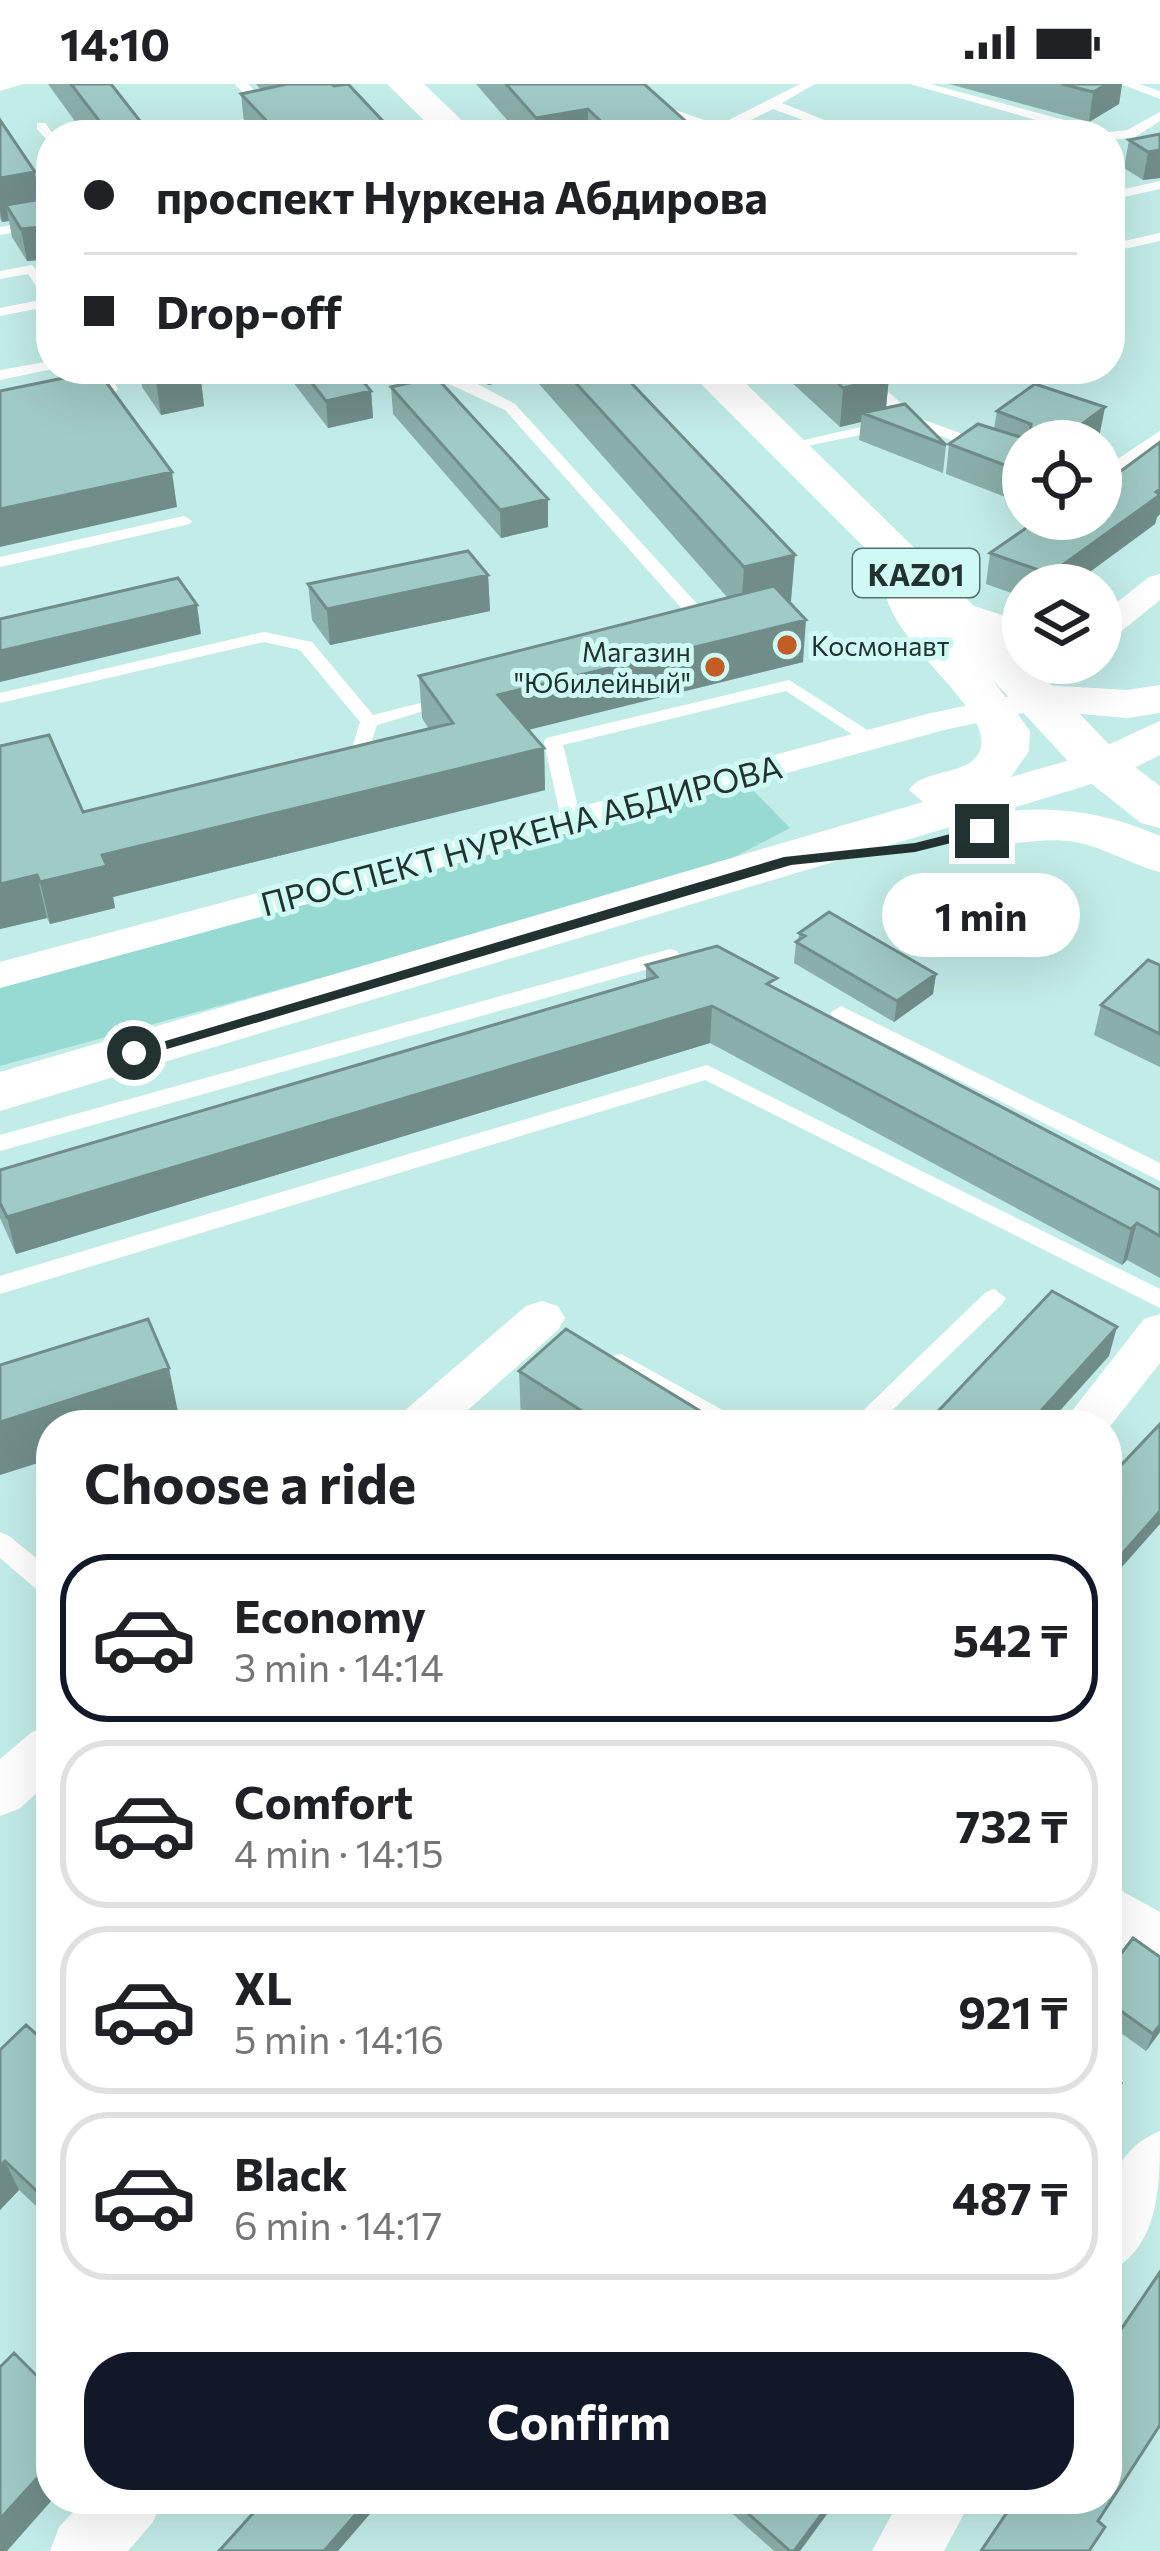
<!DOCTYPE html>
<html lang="en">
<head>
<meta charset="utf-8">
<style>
  :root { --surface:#fff; --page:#f6f6f6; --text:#202124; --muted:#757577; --line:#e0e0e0; --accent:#111827 }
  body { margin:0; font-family:Commissioner,sans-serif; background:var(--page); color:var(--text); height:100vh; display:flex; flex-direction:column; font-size:45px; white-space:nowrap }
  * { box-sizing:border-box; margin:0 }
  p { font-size:39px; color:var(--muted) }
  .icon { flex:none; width:66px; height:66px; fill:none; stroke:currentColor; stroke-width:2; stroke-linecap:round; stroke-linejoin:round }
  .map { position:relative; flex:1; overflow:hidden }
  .drawer { position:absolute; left:36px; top:1326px; width:1086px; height:1104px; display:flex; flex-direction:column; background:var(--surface); border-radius:48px; box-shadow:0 12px 48px #0002 }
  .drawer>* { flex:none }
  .banner { position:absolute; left:36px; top:36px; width:1089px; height:264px; border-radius:48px; box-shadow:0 12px 48px #0002; display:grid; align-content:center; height:264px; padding:0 48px; background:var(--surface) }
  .buttons { position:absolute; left:1002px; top:336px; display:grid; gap:24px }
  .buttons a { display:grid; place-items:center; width:120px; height:120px; border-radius:50%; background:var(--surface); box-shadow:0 12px 48px #0002; font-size:60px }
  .end { position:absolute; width:54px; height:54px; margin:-27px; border:15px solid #213230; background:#fff; box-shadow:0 0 0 6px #fff }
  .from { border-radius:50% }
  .bubble { position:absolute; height:84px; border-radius:42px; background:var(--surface); box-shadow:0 12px 48px #0002; font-size:39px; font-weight:700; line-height:84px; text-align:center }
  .banner b { display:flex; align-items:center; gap:42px; height:114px; font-size:45px }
  .banner b+b { border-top:3px solid var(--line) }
  .banner i { width:30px; height:30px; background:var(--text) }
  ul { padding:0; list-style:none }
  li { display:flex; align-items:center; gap:36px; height:168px; margin:0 24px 18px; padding:0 24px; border:6px solid var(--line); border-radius:48px }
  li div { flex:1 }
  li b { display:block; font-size:45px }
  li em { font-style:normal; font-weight:700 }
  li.selected { border-color:var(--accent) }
  li>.icon { width:108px; height:108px; stroke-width:1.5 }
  h2 { padding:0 48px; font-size:54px; line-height:144px }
  .action { display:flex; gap:24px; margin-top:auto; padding:24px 48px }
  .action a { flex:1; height:138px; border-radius:48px; background:var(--accent); color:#fff; font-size:48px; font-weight:700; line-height:138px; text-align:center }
  .status { display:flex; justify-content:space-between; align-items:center; height:84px; padding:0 60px; background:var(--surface); direction:ltr }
  .status svg { height:33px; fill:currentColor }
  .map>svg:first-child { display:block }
  .green { fill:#96dad2 }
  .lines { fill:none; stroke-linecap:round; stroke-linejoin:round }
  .service { fill:#fff; fill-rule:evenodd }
  .minor { fill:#fff; fill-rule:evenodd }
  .secondary { fill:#fff; fill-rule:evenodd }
  .trunk { fill:#fff; fill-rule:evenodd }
  .wall { fill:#8aaea9 }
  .shaded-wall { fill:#708d89 }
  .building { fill:#a0cac4; stroke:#708d89; stroke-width:3 }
  .route { fill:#213230 }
  .poi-dot { fill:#c15d26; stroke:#cffaf4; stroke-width:4.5 }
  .labels { text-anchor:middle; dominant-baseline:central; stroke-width:10; stroke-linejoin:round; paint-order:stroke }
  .far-poi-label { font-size:27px; fill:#213230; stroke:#cffaf4; text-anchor:start }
  .shield { fill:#cffaf4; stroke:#556e6b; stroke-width:3 }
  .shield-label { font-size:30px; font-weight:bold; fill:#213230 }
  .street-label { font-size:33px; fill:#213230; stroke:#cffaf4 }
</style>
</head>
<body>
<div class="status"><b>14:10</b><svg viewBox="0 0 49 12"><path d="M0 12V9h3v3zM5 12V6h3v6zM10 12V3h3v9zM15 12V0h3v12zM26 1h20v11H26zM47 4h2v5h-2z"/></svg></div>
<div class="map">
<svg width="1160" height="2467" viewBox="0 0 1160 2467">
  <rect width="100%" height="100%" fill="#c2ece7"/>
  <path class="green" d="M747 700 790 744 704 789 0 982V904Z"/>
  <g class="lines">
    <path class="service" d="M0 0H23L0 7Z
      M235 0H248L277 31V37L214 51 210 41 264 32Z
      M800 0H815L782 19 862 51H844L773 25 731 46 740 51H703L709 46 645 22 655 19 719 41Z
      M910 0H930L1109 48 1127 46 1160 28V37L1135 53 1110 56V51H1089Z
      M1121 0H1139L1160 7V15Z
      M37 39H45L54 51 51 60 37 45Z
      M1160 97V105L1110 116V108Z
      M51 134V142L0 151V143Z
      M1160 149V157L1110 168V160Z
      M32 181 51 203V222L0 232V224L45 215 28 190 0 195V187Z
      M51 277 53 285 0 296V286Z
      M91 285H107L118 305 115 308 86 312V306L101 302Z
      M432 285H449L515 320 708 532 711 536 705 552H693V537L505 326 447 299Z
      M846 285H863L916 333 1023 372V382L910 341 782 367V361L900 334Z
      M1160 347V359L1101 398V386Z
      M184 432 192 437 190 440 0 483V473Z
      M264 548 312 558 373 631 452 611 461 616 377 641 368 668 338 681 329 675 353 661 360 638 300 566 264 558 0 619V609Z
      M789 596 883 656 881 660H867L786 607 563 661 581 735 571 741 561 735 544 658 546 654Z
      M670 865 677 867 680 872 677 877 0 1067V1051Z
      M841 922 1160 1079V1097L834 934 830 929Z
      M707 981 1160 1205V1224L705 996 0 1210V1192Z
      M994 1205 1006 1214 1002 1220 877 1341H848L986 1208Z
      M621 1270 737 1334 741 1341H707L612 1286 609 1279 612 1272Z
      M0 1448 9 1452 51 1486V1513L42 1510 0 1474Z"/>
    <path class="minor" d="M1160 490V516L1113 554 1101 557V531L1149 493Z
      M953 515 1023 538V559L942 532 937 525Z
      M1043 605 1055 608 1060 615 1055 622 944 646 0 904V878L927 630Z
      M542 1217 558 1222 565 1234 558 1246 451 1341H397L403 1328 526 1222Z
      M1160 1230V1279L1107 1346V1341H1061L1144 1235Z
      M51 1641V1696L19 1725 0 1732V1675L32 1648Z
      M1107 1799 1160 1828V1885L1107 1855Z
      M1160 2047C1160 2102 1160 2164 1107 2189 1107 2133 1098 2073 1160 2047Z
      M85 2415H163L153 2438 128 2467H50L59 2443Z
      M900 2415H972L944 2467H872Z"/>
    <path class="secondary" d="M908 468 924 472 930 481 935 528 971 566 1030 647 1029 667 1011 693 1084 672 1160 637V671L1118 692 996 729C1053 720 1107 729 1160 752V788C1129 780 1101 761 1069 757 1033 753 997 766 963 758L956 747 960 740 0 1027V988L923 718 909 706C925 683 970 693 980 666 999 619 848 536 892 472Z
      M1043 601 1127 606 1160 601V629L1127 634 1026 625 1019 615 1026 605Z"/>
    <path class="trunk" d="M387 0H424L477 51H439Z
      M686 285H731L1023 570V579H1031L1119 671 1160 702V744L1141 739 1083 693 936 535Z"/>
  </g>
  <path class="wall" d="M48 0H111L151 51H85Z
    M256 0H332L396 51H247L245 49 241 10 261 6Z
    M476 0H644L701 51H520Z
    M949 0H1122L1119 20 1089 38Z
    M0 36 39 115 51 120V175L27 177 12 153 9 137 2 138 0 134Z
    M1160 50V94L1143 96 1124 84 1129 56Z
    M140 285H197L200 288 204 322 161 331 142 303Z
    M283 285H353L371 307 373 334 328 344Z
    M469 285H618L791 517H789L803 578 528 646 544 664 545 706 113 813 115 824 50 840 47 834 0 845 83 728 429 645 422 634 419 592 728 514 532 292 488 301 478 295Z
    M777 285H880L889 293 886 324 946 361 943 389 859 356 861 338 840 343Z
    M391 303 548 415V443L501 454 393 330Z
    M1105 323 1099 353 1094 357H1023V420L946 390 949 360 994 345 997 327Z
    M1160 358V430L1157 433 1155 440 1072 501H1023V513L986 500 990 469 1113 393Z
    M488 491 490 527 330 561 312 536 308 500Z
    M799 849 936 890 933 910 894 938 794 879 796 858 798 857Z
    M646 881 776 905 1160 1106V1194L1127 1176 1122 1181 710 959 16 1170 0 1134V1086L646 896Z
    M1160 881V983L1094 951 1101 921Z
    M519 1287 723 1341H527L521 1337Z
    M1160 1873V1948L1146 1967 1107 1939V1888Z
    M51 1963V2136L19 2106 0 2126V1966Z
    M728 2415H838L800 2467H774L726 2424Z"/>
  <path class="shaded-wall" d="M1108 0H1122L1119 20 1089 38 1093 8Z
    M588 25V51H536V34Z
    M1160 66V94L1143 96 1148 68Z
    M35 88 42 131 6 121 9 137 2 138 0 126V94Z
    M51 142V175L27 177 21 145Z
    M488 285H531L532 292 488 301Z
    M200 288 204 322 161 331 156 297Z
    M889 293 885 333 862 329 861 338 840 343 843 304Z
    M371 307 373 334 328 344 326 317Z
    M1105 323 1099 353 1094 357H1059Z
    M172 388 177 423 0 463V425Z
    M1160 405V430L1157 433 1155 440 1072 501H1048L1050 490Z
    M548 415V443L501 454 500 426Z
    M795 471 791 517 741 528 744 483Z
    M488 491 490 527 330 561 327 525Z
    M197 521 201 550 0 598V567Z
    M806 536 803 578 499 653 498 611Z
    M544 664 545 706 113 813 115 824 50 840 40 798 102 771Z
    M37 791 47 834 0 845V800Z
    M936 890 933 910 894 938 897 917Z
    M712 922 710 959 16 1170 7 1133Z
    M1137 1139 1127 1176 1122 1181 1131 1145Z
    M1117 1243 1109 1272 1047 1341H1028Z
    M169 1284 179 1333 155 1341H51V1375L0 1391V1338Z
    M1160 1427V1440L1107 1500V1487Z
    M1160 1941V1948L1146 1967 1153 1950Z
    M1121 1999 1114 2016 1107 2025V2018Z
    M5 2077 19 2106 0 2126V2082Z
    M51 2105V2130L43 2113Z
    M51 2379V2415H53L7 2467H0V2435Z
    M369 2415H383L338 2467H324Z
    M833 2415H838L800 2467H794Z"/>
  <path class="building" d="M71 0H111L151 51H110Z
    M287 0H332L334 2 348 0 396 51H280L241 10Z
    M506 0H644L701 51H615L588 25 536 34Z
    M1062 0H1108L1093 8Z
    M0 36 35 88 0 94Z
    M1160 50V66L1148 68 1129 56Z
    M47 114 51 120V142L21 145 6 121Z
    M148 285H197L200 288 156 297Z
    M301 285H353L371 307 326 317Z
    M563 285H618L795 471 744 483Z
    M823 285H880L889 293 843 304Z
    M98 287 172 388 0 425V307Z
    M436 293 548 415 500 426 391 303Z
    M1035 300 1105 323 1059 357H1023V388L949 360 978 340 1030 356 1031 340 997 327Z
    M905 320 946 361 862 329Z
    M1160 358V405L1156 408 1160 411 1050 490 990 469 1039 435H1101V388L1113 393Z
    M468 467 488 491 327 525 308 500Z
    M178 494 197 521 0 567V535Z
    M774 502 806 536 498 611 544 664 102 771 107 782 40 798 37 791 0 800V662L49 651 83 728 453 639 419 592Z
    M829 828 936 890 897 917 796 858 805 852 799 849Z
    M717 862 777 894 767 900 1160 1106V1152L1137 1139 1131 1145 712 922 7 1133 0 1119V1086L657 893 646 881Z
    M1148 876 1160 881V950L1101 921Z
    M1052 1207 1117 1243 1028 1341H925Z
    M148 1235 169 1284 0 1338V1281Z
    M566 1245 723 1341H604L519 1287Z
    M1160 1340V1427L1107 1487V1396Z
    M1133 1854 1160 1873V1941L1153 1950 1107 1917V1888Z
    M26 1941 51 1963V2105L43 2113 5 2077 0 2082V1966Z
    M1107 1989 1121 1999 1107 2018Z
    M1160 2188V2341L1098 2437 1105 2443 1089 2467H981L1016 2415H1107V2266Z
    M14 2269 51 2306V2379L0 2435V2283Z
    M266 2415H369L324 2467H219Z
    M732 2415H833L794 2467H790Z"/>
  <path class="route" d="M982 742 987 744V750L915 768 791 781 140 973 125 969 784 773 915 759Z"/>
  <g class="poi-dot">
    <circle cx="787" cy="561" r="12"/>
    <circle cx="715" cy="583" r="12"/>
  </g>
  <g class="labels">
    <g class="far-poi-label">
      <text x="811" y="561">Космонавт</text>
      <text x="691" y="567" text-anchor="end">Магазин<tspan x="691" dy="31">"Юбилейный"</tspan></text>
    </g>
    <rect class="shield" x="853" y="465" width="126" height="48" rx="9"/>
    <g class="shield-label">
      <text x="916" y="489">KАZ01</text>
    </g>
    <g class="street-label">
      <text transform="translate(521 750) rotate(-15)">ПРОСПЕКТ НУРКЕНА АБДИРОВА</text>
    </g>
  </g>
</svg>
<div class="buttons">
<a><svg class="icon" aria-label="locate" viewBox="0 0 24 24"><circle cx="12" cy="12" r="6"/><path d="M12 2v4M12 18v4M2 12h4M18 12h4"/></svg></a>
<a><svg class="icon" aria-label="layers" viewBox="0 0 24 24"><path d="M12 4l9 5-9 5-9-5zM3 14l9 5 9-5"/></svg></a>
</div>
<i class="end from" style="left:134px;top:969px"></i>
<i class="end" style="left:982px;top:747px"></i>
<div class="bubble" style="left:882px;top:789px;width:198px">1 min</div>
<div class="banner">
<b><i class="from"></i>проспект Нуркена Абдирова</b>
<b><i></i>Drop-off</b>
</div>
<section class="drawer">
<h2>Choose a ride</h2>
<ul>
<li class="selected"><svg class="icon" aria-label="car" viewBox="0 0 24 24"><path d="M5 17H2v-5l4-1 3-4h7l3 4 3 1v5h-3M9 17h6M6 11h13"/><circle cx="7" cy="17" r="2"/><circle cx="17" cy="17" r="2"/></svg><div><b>Economy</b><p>3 min · 14:14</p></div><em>542 ₸</em></li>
<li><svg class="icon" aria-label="car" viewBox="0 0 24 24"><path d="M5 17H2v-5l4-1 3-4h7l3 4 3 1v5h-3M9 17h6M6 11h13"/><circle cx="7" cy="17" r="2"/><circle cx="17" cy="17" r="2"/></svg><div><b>Comfort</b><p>4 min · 14:15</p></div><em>732 ₸</em></li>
<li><svg class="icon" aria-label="car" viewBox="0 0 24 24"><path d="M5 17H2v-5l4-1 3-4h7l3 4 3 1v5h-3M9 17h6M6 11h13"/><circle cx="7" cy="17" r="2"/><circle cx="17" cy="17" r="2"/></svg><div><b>XL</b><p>5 min · 14:16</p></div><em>921 ₸</em></li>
<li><svg class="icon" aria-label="car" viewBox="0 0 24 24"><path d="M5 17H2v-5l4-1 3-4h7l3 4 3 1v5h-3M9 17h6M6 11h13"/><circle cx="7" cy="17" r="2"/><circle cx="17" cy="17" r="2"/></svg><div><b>Black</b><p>6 min · 14:17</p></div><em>487 ₸</em></li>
</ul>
<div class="action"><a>Confirm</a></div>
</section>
</div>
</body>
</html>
